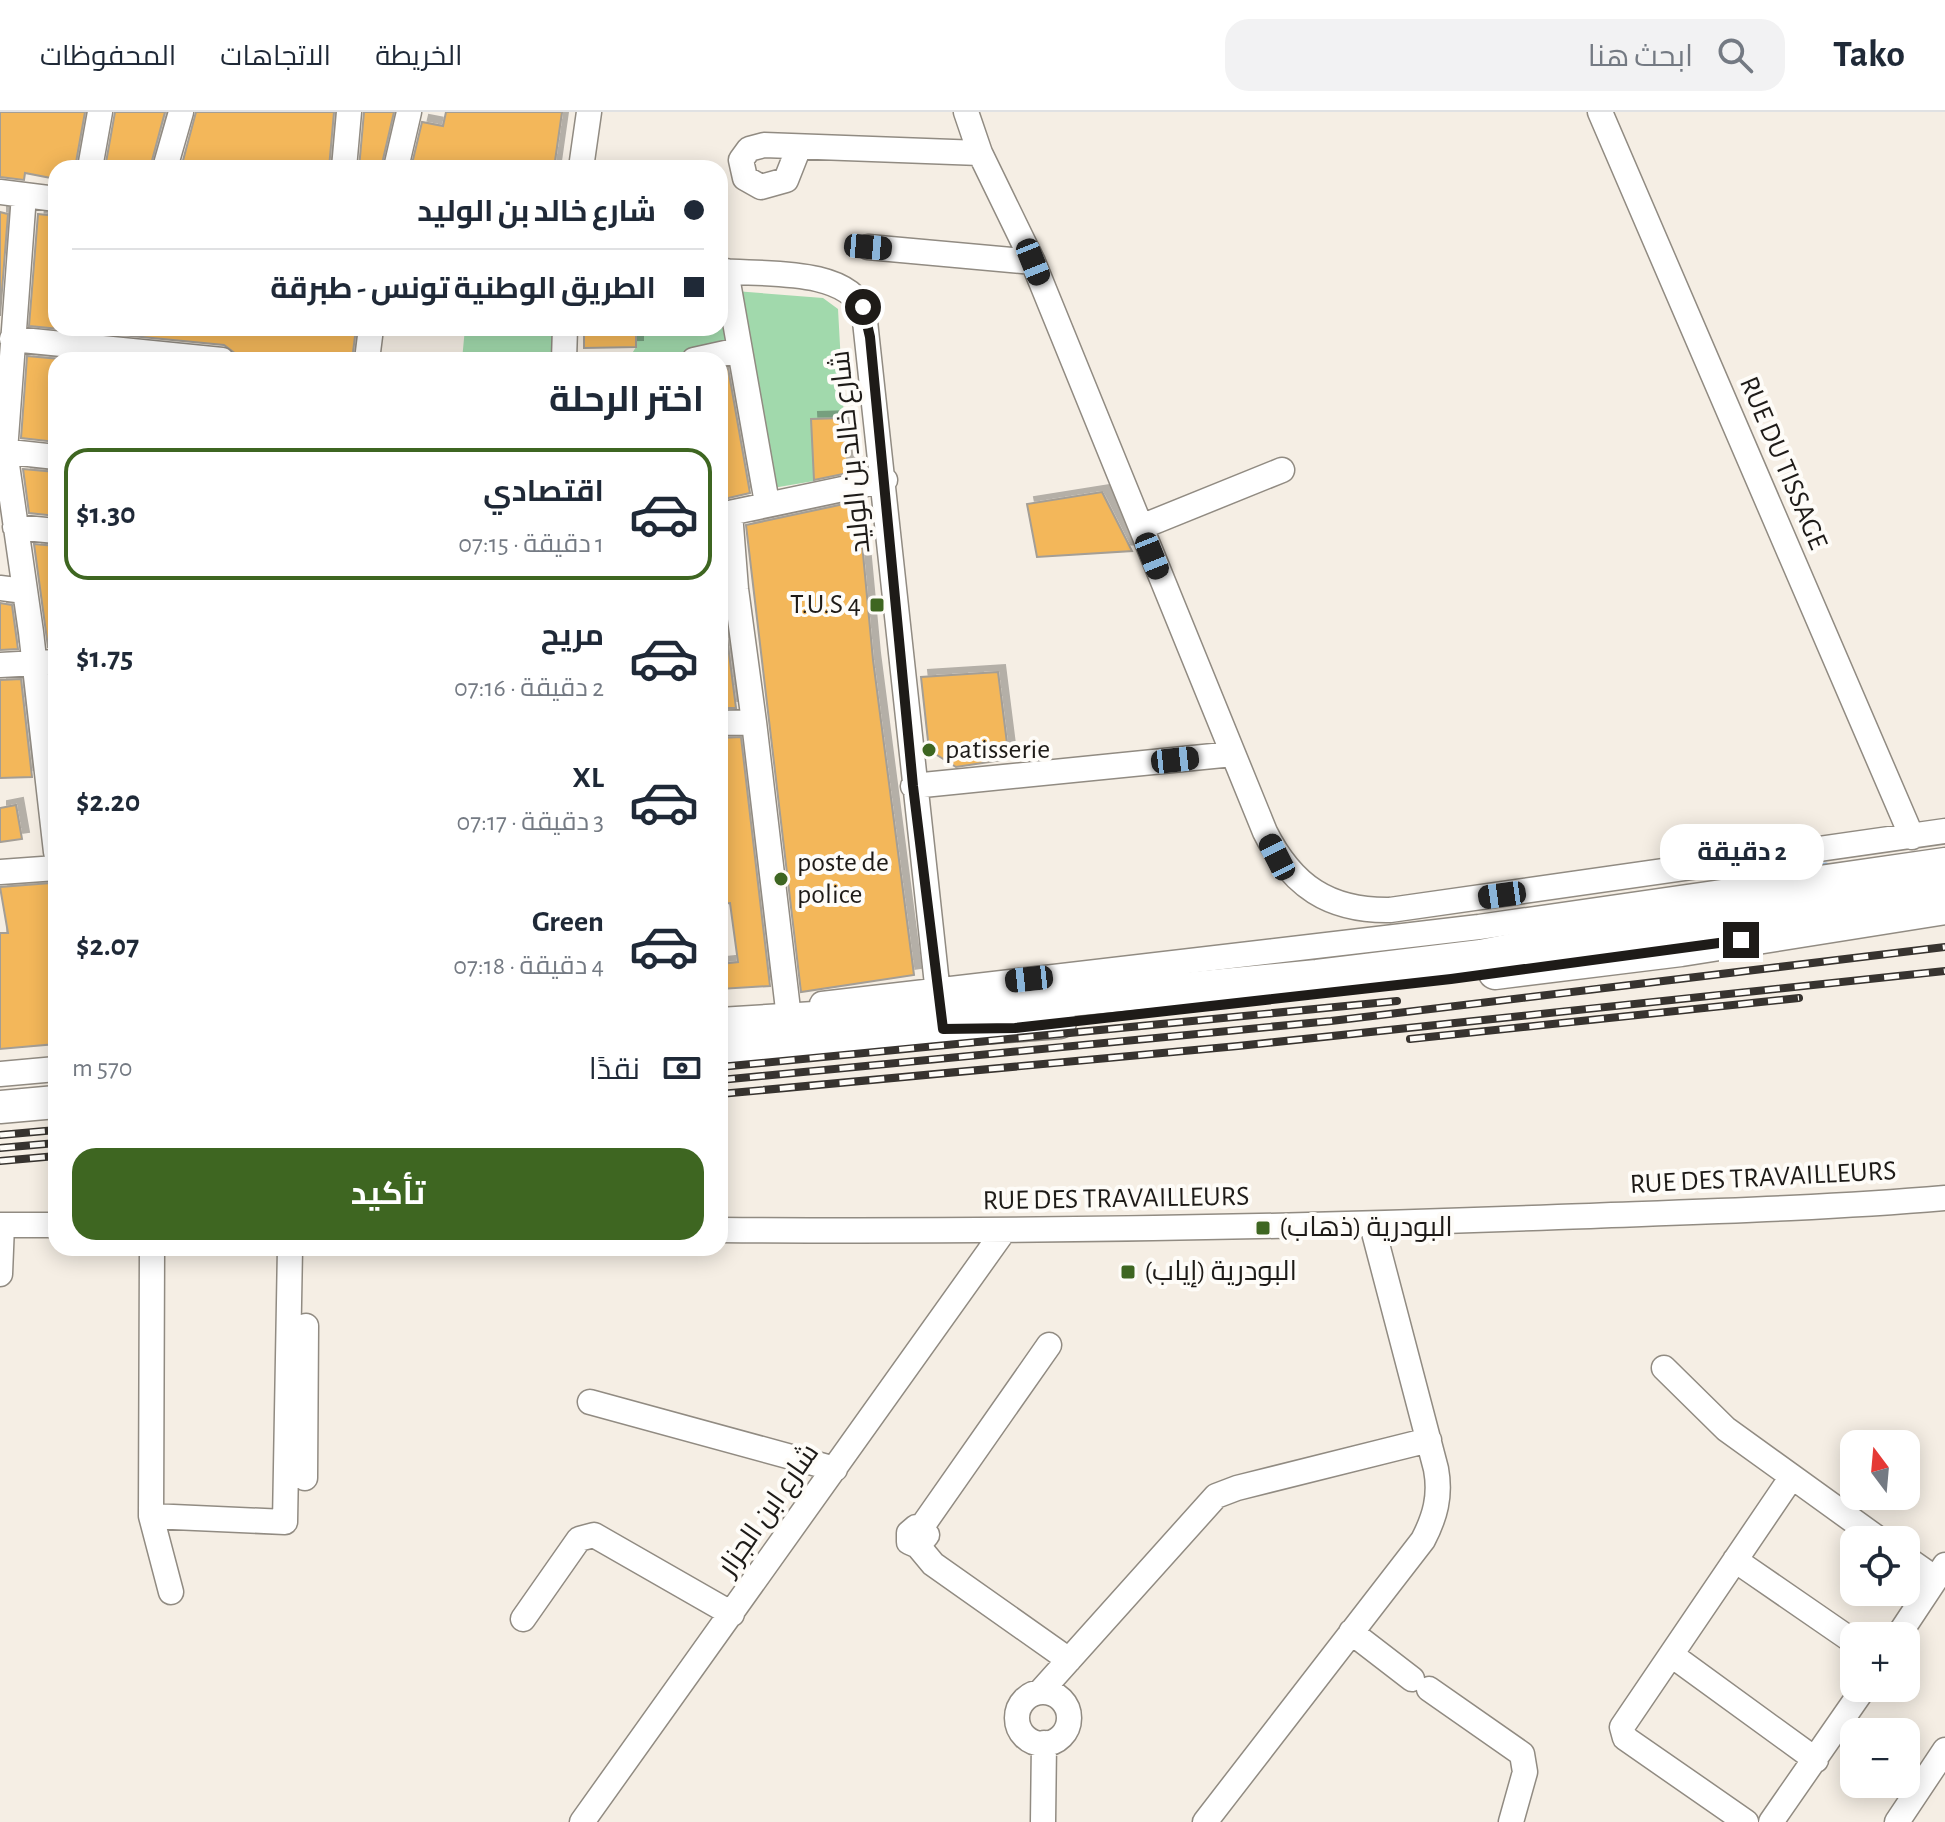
<!DOCTYPE html>
<html lang="ar">
<head>
<meta charset="utf-8">
<style>
  :root { --surface:#fff; --page:#f2f2f3; --text:#1f2937; --muted:#747a83; --line:#e0e1e3; --accent:#3e6621 }
  body { margin:0; font-family:"Alegreya Sans",Cairo,sans-serif; background:var(--page); color:var(--text); direction:rtl; height:100vh; display:flex; flex-direction:column; font-size:30px; white-space:nowrap }
  * { box-sizing:border-box; margin:0 }
  p { font-size:26px; color:var(--muted) }
  .icon { flex:none; width:44px; height:44px; fill:none; stroke:currentColor; stroke-width:2; stroke-linecap:round; stroke-linejoin:round }
  .map { position:relative; flex:1; overflow:hidden; direction:ltr }
  .sheet { position:absolute; left:48px; top:240px; width:680px; height:904px; display:flex; flex-direction:column; background:var(--surface); border-radius:24px; box-shadow:0 4px 20px #0003; direction:rtl }
  .sheet>* { flex:none }
  .top-card { position:absolute; left:48px; top:48px; width:680px; height:176px; border-radius:24px; box-shadow:0 4px 20px #0003; direction:rtl; display:grid; align-content:center; height:176px; padding:0 24px; background:var(--surface) }
  .needle { width:52px; rotate:344deg }
  .fabs { position:absolute; left:1840px; top:1318px; display:grid; gap:16px }
  .fabs a { display:grid; place-items:center; width:80px; height:80px; border-radius:16px; background:var(--surface); box-shadow:0 4px 20px #0003; font-size:40px }
  .end { position:absolute; width:36px; height:36px; margin:-18px; border:10px solid #1e1b18; background:#fff; box-shadow:0 0 0 4px #fff }
  .from { border-radius:50% }
  .bubble { position:absolute; height:56px; border-radius:24px; background:var(--surface); box-shadow:0 4px 20px #0003; font-size:26px; font-weight:700; line-height:56px; text-align:center; direction:rtl }
  .car { position:absolute; width:24px; height:48px; margin:-24px -12px; border-radius:10px; box-shadow:0 0 6px 2px #0007; background:linear-gradient(#222 24%,#8ab4d8 0 40%,#222 0 76%,#8ab4d8 0 86%,#222 0) }
  .top-card b { display:flex; align-items:center; gap:28px; height:76px; font-size:30px }
  .top-card b+b { border-top:2px solid var(--line) }
  .top-card i { width:20px; height:20px; background:var(--text) }
  ul { padding:0; list-style:none }
  li { display:flex; align-items:center; gap:24px; height:132px; margin:0 16px 12px; padding:0 8px; border:4px solid transparent; border-radius:24px }
  li div { flex:1 }
  li b { display:block; font-size:30px }
  li em { font-style:normal; font-weight:700 }
  li.active { border-color:var(--accent) }
  li>.icon { width:72px; height:72px; stroke-width:1.5 }
  h2 { padding:0 24px; font-size:36px; line-height:96px }
  .pay { display:flex; align-items:center; gap:20px; height:88px; padding:0 24px; font-size:30px }
  .pay p { margin-inline-start:auto }
  .action { display:flex; gap:16px; margin-top:auto; padding:16px 24px }
  .action a { flex:1; height:92px; border-radius:24px; background:var(--accent); color:#fff; font-size:32px; font-weight:700; line-height:92px; text-align:center }
  header { display:flex; align-items:center; gap:48px; box-sizing:border-box; height:112px; padding:0 40px; background:var(--surface); border-bottom:2px solid var(--line) }
  header strong { font-size:38px }
  nav { display:flex; gap:44px; margin-inline-start:auto; font-size:28px }
  .search { width:560px; height:72px; background:var(--page); display:flex; align-items:center; gap:20px; box-sizing:border-box; padding:0 28px; border-radius:24px; color:var(--muted); font-size:30px }
  .map>svg:first-child { display:block }
  .green { fill:#a1d9ac }
  .lines { fill:none; stroke-linecap:round; stroke-linejoin:round }
  .stream { stroke:#9fc8f6; stroke-width:5 }
  .building { fill:#f3b75a; stroke:#a49e95; stroke-width:2; filter:url(#shadow) }
  .minor-casing { stroke:#918b82; stroke-width:27 }
  .major-casing { stroke:#918b82; stroke-width:35 }
  .minor { stroke:#fff; stroke-width:24 }
  .major { stroke:#fff; stroke-width:32 }
  .rail-casing { stroke:#37332f; stroke-width:8 }
  .rail { stroke:#fefcf8; stroke-width:5; stroke-dasharray:15; stroke-linecap:butt }
  .route { stroke:#1e1b18; stroke-width:10 }
  .poi-dot { fill:#3e6621; stroke:#fefcf8; stroke-width:3 }
  .labels { text-anchor:middle; dominant-baseline:central; stroke-width:8; stroke-linejoin:round; paint-order:stroke }
  .street-label { font-size:28px; fill:#1e1b18; stroke:#fefcf8 }
  .poi-label { font-size:28px; fill:#1e1b18; stroke:#fefcf8; text-anchor:start }
</style>
</head>
<body>
<header>
<strong>Tako</strong>
<div class="search"><svg class="icon" aria-label="search" viewBox="0 0 24 24"><circle cx="10" cy="10" r="6"/><path d="M15 15l6 6"/></svg>ابحث هنا</div>
<nav><a>الخريطة</a><a>الاتجاهات</a><a>المحفوظات</a></nav>
</header>
<div class="map">
<svg width="1945" height="1710" viewBox="0 0 1945 1710">
  <defs>
    <filter id="shadow"><feDropShadow dx="7" dy="-7" stdDeviation="0" flood-color="#0004"/></filter>
  </defs>
  <rect width="100%" height="100%" fill="#f5eee4"/>
  <path class="green" d="M720 179 730 235 665 248H628L636 235V216H720Z
    M735 179 823 186 838 197 844 306 811 308 814 369 767 377Z
    M465 216H553L552 248H462Z"/>
  <g class="lines">
    <path class="stream" d="M1796 757 1826 753"/>
  </g>
  <path class="building" d="M0 0H85L75 56H56V67L25 61 24 68 0 65Z
    M115 0H165L150 56H105Z
    M196 0H334L329 56H181Z
    M364 0H394L381 56H359Z
    M446 0H562L554 56H411L422 10 443 14Z
    M0 100 8 102 0 204Z
    M38 102 56 104V216H356L352 248H268L236 242 224 233 29 214Z
    M584 216H636V235L584 236Z
    M27 244 71 248H56V330L21 326Z
    M728 256 750 381 720 388V258Z
    M844 306 848 361 814 368 811 307Z
    M23 357 56 360V404L29 401Z
    M1102 380 1132 439 1037 445 1027 392Z
    M858 389 873 548 914 863 801 880 746 413Z
    M34 432 56 434V535H48Z
    M720 465 721 479 736 596H720Z
    M0 491 12 493 18 537 0 538Z
    M998 560 1009 647 956 655 929 638 921 565Z
    M21 567 32 665 0 666V568Z
    M741 625 770 874 720 877V852L738 850 730 791 720 792V626Z
    M16 693 22 727 0 730V696Z
    M51 771 56 803V932L0 937V821H8L0 775Z"/>
  <g class="lines">
    <g class="minor-casing">
      <path id="minor" d="M966 0 980 41 1033 150 1265 720C1292 774 1329 799 1390 798L1945 719
        M1600 0 1912 725
        M799 35 786 68 761 75 745 66 741 48 749 37 764 33 980 41
        M90 56 100 0
        M165 56 181 0
        M344 56 349 0
        M396 56 409 0
        M581 56 589 0
        M0 80 56 87
        M24 83 5 339 31 520 56 740
        M868 135 1033 150
        M720 159C761 163 848 155 864 200L939 891
        M726 159 767 391
        M12 227 222 248
        M367 248 371 216
        M564 248 565 216
        M694 248 739 238
        M0 339 56 345
        M730 401 736 477 754 610
        M720 403 885 368
        M15 415 56 419
        M1141 415 1282 358
        M0 476 24 479
        M0 553 56 550
        M720 611 754 610 789 906
        M913 674 1233 642
        M0 760 56 756
        M822 892 1479 815 1945 748
        M0 962 56 957
        M0 1113H56
        M720 1118C999 1120 1278 1116 1558 1105 1687 1100 1816 1097 1945 1086
        M152 1136 151 1404 171 1480
        M0 1162 2 1113
        M1664 1256 1726 1317 1880 1428
        M590 1290 835 1357
        M305 1366 306 1214
        M151 1404 285 1410 290 1136
        M921 1416 1049 1233
        M918 1434 927 1423 916 1415 909 1421V1430L918 1434 933 1452 1069 1548
        M1906 1446 1936 1467
        M1735 1448 1854 1530
        M523 1507 579 1427 594 1423 732 1502
        M1351 1520 1412 1567
        M1898 1524 1945 1453
        M1673 1544 1816 1648
        M1429 1577 1522 1642 1525 1660 1511 1710
        M1041 1579 1216 1384 1237 1376 1429 1328
        M1017 1606a26 26 0 1 1 52 0a26 26 0 1 1-52 0Z
        M582 1710 1003 1120
        M1043 1710 1044 1631
        M1205 1710 1423 1428C1435 1405 1441 1384 1436 1357L1372 1113
        M1746 1710 1625 1626 1622 1615 1791 1366
        M1771 1710 1864 1576
        M1897 1710 1945 1638"/>
    </g>
    <g class="major-casing">
      <path id="major" d="M1495 861 1681 838 1945 796
        M720 912 1019 893 1317 864 1481 844 1659 809 1945 773
        M720 936 1060 910
        M0 995 56 990"/>
    </g>
    <use href="#minor" class="minor"/>
    <use href="#major" class="major"/>
    <g class="rail-casing">
      <path id="rail" d="M1410 927 1799 886
        M720 955 1397 889
        M720 968 1331 909 1945 835
        M720 982 1238 934 1945 859
        M0 1023 56 1018
        M0 1036 56 1031
        M0 1049 56 1044"/>
    </g>
    <use href="#rail" class="rail"/>
  </g>
  <g class="lines">
    <path class="route" d="M863 195 870 225 913 674 943 917 1015 916 1451 867 1741 828"/>
  </g>
  <g class="poi-dot">
    <rect x="869" y="485" width="16" height="16" rx="4"/>
    <circle cx="929" cy="638" r="8"/>
    <circle cx="781" cy="767" r="8"/>
    <rect x="1255" y="1108" width="16" height="16" rx="4"/>
    <rect x="1120" y="1152" width="16" height="16" rx="4"/>
  </g>
  <g class="labels">
    <g class="street-label">
      <text transform="translate(851 340) rotate(-96)">شارع خالد بن الوليد</text>
      <text transform="translate(1783 351) rotate(67)">RUE DU TISSAGE</text>
      <text transform="translate(1763 1066) rotate(-3)">RUE DES TRAVAILLEURS</text>
      <text transform="translate(1116 1087) rotate(-1)">RUE DES TRAVAILLEURS</text>
      <text transform="translate(769 1398) rotate(-55)">شارع ابن الجزار</text>
    </g>
    <g class="poi-label">
      <text x="861" y="493" text-anchor="end">T.U.S 4</text>
      <text x="945" y="638">patisserie</text>
      <text x="797" y="751">poste de<tspan x="797" dy="32">police</tspan></text>
      <text x="1279" y="1116">البودرية (ذهاب)</text>
      <text x="1144" y="1160">البودرية (إياب)</text>
    </g>
  </g>
</svg>
<div class="fabs">
<a><svg class="needle" viewBox="-14 -14 28 28"><path d="M0-13l5 13h-10z" fill="#e53935"/><path d="M0 13l5-13h-10z" fill="#747a83"/></svg></a>
<a><svg class="icon" aria-label="locate" viewBox="0 0 24 24"><circle cx="12" cy="12" r="6"/><path d="M12 2v4M12 18v4M2 12h4M18 12h4"/></svg></a>
<a>+</a>
<a>−</a>
</div>
<i class="end from" style="left:863px;top:195px"></i>
<i class="end" style="left:1741px;top:828px"></i>
<div class="bubble" style="left:1660px;top:712px;width:164px">2 دقيقة</div>
<i class="car" style="left:868px;top:135px;rotate:95deg"></i>
<i class="car" style="left:1033px;top:150px;rotate:158deg"></i>
<i class="car" style="left:1152px;top:444px;rotate:158deg"></i>
<i class="car" style="left:1175px;top:648px;rotate:84deg"></i>
<i class="car" style="left:1277px;top:745px;rotate:333deg"></i>
<i class="car" style="left:1502px;top:783px;rotate:262deg"></i>
<i class="car" style="left:1029px;top:867px;rotate:264deg"></i>
<div class="top-card">
<b><i class="from"></i>شارع خالد بن الوليد</b>
<b><i></i>الطريق الوطنية تونس - طبرقة</b>
</div>
<section class="sheet">
<h2>اختر الرحلة</h2>
<ul>
<li class="active"><svg class="icon" aria-label="car" viewBox="0 0 24 24"><path d="M5 17H2v-5l4-1 3-4h7l3 4 3 1v5h-3M9 17h6M6 11h13"/><circle cx="7" cy="17" r="2"/><circle cx="17" cy="17" r="2"/></svg><div><b>اقتصادي</b><p>1 دقيقة · 07:15</p></div><em>$1.30</em></li>
<li><svg class="icon" aria-label="car" viewBox="0 0 24 24"><path d="M5 17H2v-5l4-1 3-4h7l3 4 3 1v5h-3M9 17h6M6 11h13"/><circle cx="7" cy="17" r="2"/><circle cx="17" cy="17" r="2"/></svg><div><b>مريح</b><p>2 دقيقة · 07:16</p></div><em>$1.75</em></li>
<li><svg class="icon" aria-label="car" viewBox="0 0 24 24"><path d="M5 17H2v-5l4-1 3-4h7l3 4 3 1v5h-3M9 17h6M6 11h13"/><circle cx="7" cy="17" r="2"/><circle cx="17" cy="17" r="2"/></svg><div><b>XL</b><p>3 دقيقة · 07:17</p></div><em>$2.20</em></li>
<li><svg class="icon" aria-label="car" viewBox="0 0 24 24"><path d="M5 17H2v-5l4-1 3-4h7l3 4 3 1v5h-3M9 17h6M6 11h13"/><circle cx="7" cy="17" r="2"/><circle cx="17" cy="17" r="2"/></svg><div><b>Green</b><p>4 دقيقة · 07:18</p></div><em>$2.07</em></li>
</ul>
<div class="pay"><svg class="icon" aria-label="cash" viewBox="0 0 24 24"><path d="M3 7h18v10H3z"/><circle cx="12" cy="12" r="2"/></svg>نقدًا<p>570 m</p></div>
<div class="action"><a>تأكيد</a></div>
</section>
</div>
</body>
</html>
